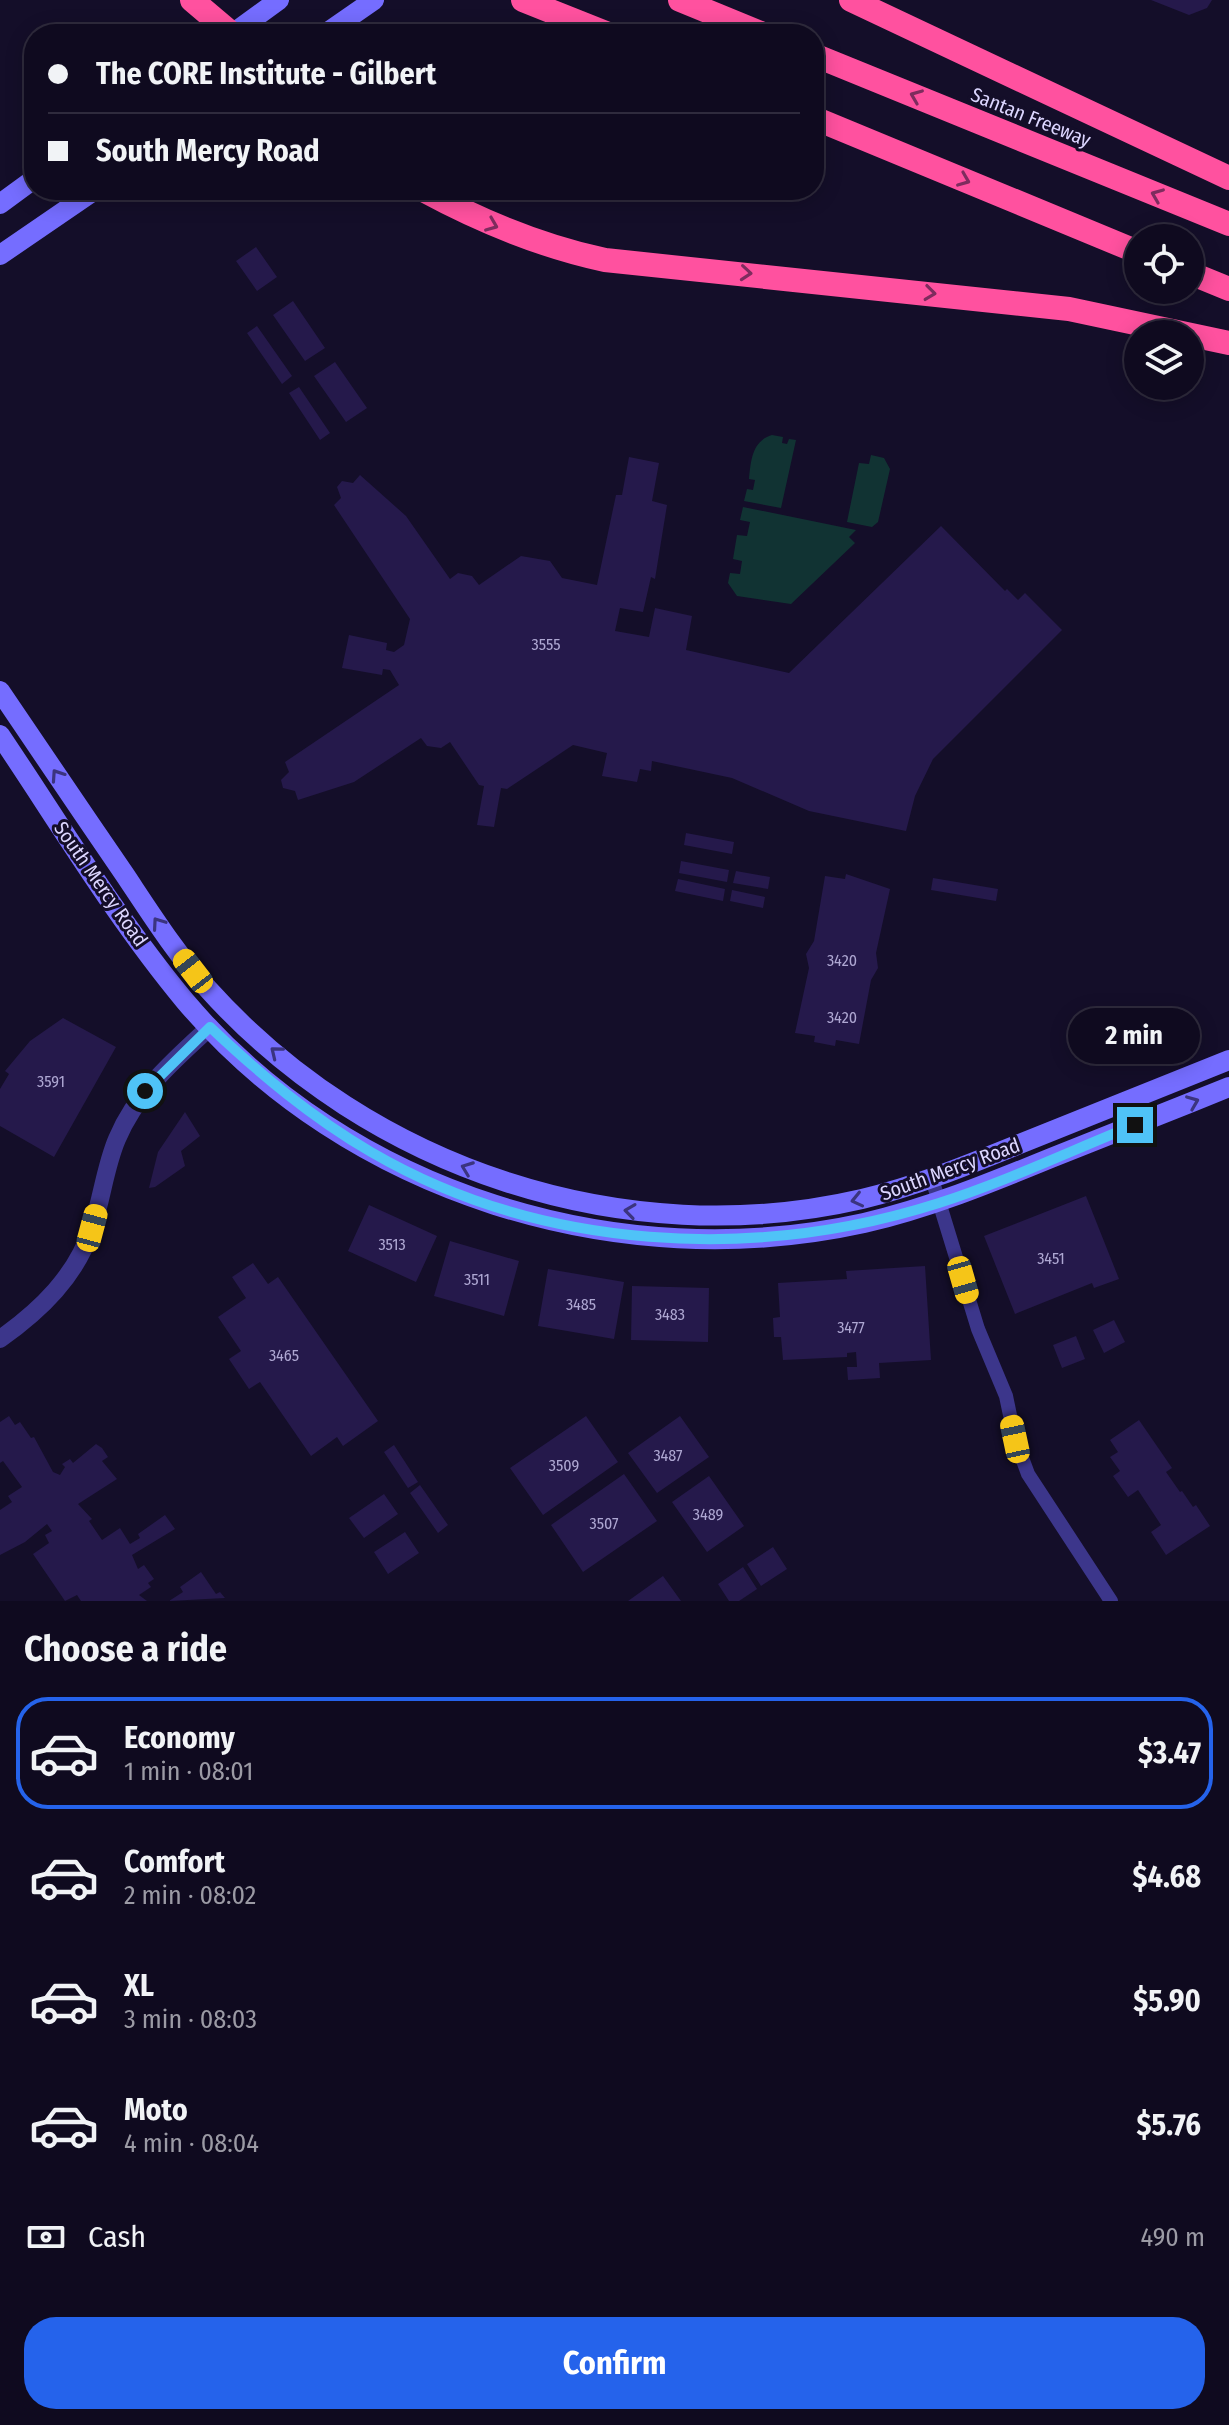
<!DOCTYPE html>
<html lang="en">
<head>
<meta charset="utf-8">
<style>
  :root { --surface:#0f0a1f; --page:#181328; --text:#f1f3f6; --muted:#9b9aa4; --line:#2f2b3d; --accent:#2563eb }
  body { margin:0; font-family:"Fira Sans Condensed",sans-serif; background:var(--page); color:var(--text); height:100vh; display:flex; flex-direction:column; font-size:30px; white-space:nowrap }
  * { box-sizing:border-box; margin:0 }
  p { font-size:26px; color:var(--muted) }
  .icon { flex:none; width:44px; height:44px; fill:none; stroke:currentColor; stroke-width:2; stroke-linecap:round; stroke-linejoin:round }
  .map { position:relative; height:1601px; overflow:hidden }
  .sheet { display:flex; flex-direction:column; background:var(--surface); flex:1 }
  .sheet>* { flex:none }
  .top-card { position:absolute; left:24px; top:24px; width:800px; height:176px; border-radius:32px; box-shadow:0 4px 20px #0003,0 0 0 2px var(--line); display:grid; align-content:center; height:176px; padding:0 24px; background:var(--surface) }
  .buttons { position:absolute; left:1124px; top:224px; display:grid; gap:16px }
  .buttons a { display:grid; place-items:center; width:80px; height:80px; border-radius:50%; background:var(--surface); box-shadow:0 4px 20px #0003,0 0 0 2px var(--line); font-size:40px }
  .end { position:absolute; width:36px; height:36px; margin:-18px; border:10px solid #4fc3f7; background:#111; box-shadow:0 0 0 4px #111 }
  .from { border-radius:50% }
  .bubble { position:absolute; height:56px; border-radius:28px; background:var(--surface); box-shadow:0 4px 20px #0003,0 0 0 2px var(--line); font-size:26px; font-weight:700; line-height:56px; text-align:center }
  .car { position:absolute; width:24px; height:48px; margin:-24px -12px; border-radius:10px; box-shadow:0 0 6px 2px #0007; background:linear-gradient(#f5c518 24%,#345 0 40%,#f5c518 0 76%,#345 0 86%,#f5c518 0) }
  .top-card b { display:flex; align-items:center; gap:28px; height:76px; font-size:30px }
  .top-card b+b { border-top:2px solid var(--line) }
  .top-card i { width:20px; height:20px; background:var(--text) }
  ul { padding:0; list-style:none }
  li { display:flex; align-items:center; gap:24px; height:112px; margin:0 16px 12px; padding:0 8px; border:4px solid transparent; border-radius:32px }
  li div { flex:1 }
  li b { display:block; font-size:30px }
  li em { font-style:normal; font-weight:700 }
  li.selected { border-color:var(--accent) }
  li>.icon { width:72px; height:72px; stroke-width:1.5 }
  h2 { padding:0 24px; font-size:36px; line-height:96px }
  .pay { display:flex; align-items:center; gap:20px; height:88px; padding:0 24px; font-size:30px }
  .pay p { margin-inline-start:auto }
  .action { display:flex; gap:16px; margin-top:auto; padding:16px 24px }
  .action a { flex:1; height:92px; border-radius:32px; background:var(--accent); color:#fff; font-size:32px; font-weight:700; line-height:92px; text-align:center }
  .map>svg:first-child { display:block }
  .green { fill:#133 }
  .building { fill:#25194b }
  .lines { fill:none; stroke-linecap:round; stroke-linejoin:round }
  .minor { stroke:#3c368b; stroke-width:14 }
  .tertiary { stroke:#3c368b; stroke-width:18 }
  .secondary { stroke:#756dff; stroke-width:20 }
  .motorway { stroke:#ff519f; stroke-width:24 }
  .oneway { stroke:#7e2c5e }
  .oneway2 { stroke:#3b347f }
  .route { stroke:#4fc3f7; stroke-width:10 }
  .labels { text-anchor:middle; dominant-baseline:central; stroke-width:6; stroke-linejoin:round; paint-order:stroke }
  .number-label { font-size:16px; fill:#aea7d2 }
  .street-label { font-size:20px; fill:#dcd6ff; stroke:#140e29 }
</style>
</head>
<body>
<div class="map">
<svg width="1229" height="1601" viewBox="0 0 1229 1601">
  <rect width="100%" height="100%" fill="#140e29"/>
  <path class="green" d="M772 435 783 437 782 443 787 444 789 439 796 440 781 508 744 501 747 489 753 490 755 480 749 479C751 460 752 441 772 435Z
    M871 455 884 458 890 469 878 522 872 527 847 522 859 463 869 464Z
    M743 507 856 530 849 537 855 543 791 604 737 596 728 583 730 573 740 574 742 561 733 559 737 535 747 536 750 522 740 520Z"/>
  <path class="building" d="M1151 0H1212L1207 8 1189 15Z
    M256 247 277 277 257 291 236 261Z
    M293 301 325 348 305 361 273 315Z
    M257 326 292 376 282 384 247 333Z
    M335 362 367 408 346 422 314 376Z
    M299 387 330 433 320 440 289 393Z
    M629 457 659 463 652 501 667 505 655 579 651 577 643 612 620 608 615 631 649 637 655 608 692 616 686 650 789 673 941 526 1005 591 1007 589 1018 600 1025 593 1062 630 933 759 915 796 906 831 809 811 732 778 652 761 651 771 640 769 637 782 602 776 607 753 573 745 507 789 501 788 494 827 477 825 484 786 479 785 450 742 441 748 427 746 421 738 354 782 298 800 295 791 283 788 281 780 289 772 285 762 399 685 390 670 383 669 382 675 342 668 349 635 387 643 386 650 394 652 404 645 410 619 334 505 341 498 337 487 342 481 353 483 360 475 406 516 450 579 458 573 472 576 479 585 521 556 550 561 562 578 597 585 616 495H622Z
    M686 833 734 842 732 854 684 845Z
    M681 861 729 870 727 882 679 873Z
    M736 871 770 877 768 889 733 883Z
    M846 874 890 889 876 953 878 968 871 980 859 1044 836 1040 835 1046 814 1042 815 1036 795 1033 809 968 806 954 814 941 825 876 845 879Z
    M933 878 998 889 996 901 931 890Z
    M678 879 725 889 723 901 675 891Z
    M732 890 765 897 763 908 730 901Z
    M63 1018 116 1047 54 1157 0 1126V1089L9 1074 5 1071 30 1041Z
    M185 1112 200 1136 181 1151 185 1166 155 1187 149 1188 158 1152Z
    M1086 1196 1119 1279 1094 1288 1092 1283 1015 1314 984 1236Z
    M369 1205 437 1236 416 1282 348 1251Z
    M450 1241 519 1261 504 1316 434 1296Z
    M253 1263 268 1284 278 1277 378 1421 343 1446 337 1437 311 1456 260 1382 249 1389 229 1359 241 1351 218 1317 246 1298 232 1277Z
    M925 1266 931 1360 879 1363 880 1378 848 1380 847 1367H857L856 1352 847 1353V1357L783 1360 781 1337H774L773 1318 780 1317 778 1283 847 1279 846 1271Z
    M548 1269 624 1282 614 1339 538 1326Z
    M632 1286 709 1288 708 1342 631 1340Z
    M1114 1320 1125 1342 1104 1353 1093 1330Z
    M1076 1336 1085 1359 1062 1368 1053 1345Z
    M9 1416 15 1425 20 1422 31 1438 34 1437 53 1472 60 1475 65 1467 62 1464 70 1459 73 1463 96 1444 102 1448 108 1457 102 1461 117 1479 78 1504 92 1519 89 1521 102 1540 120 1528 130 1544 140 1538 138 1534 165 1515 175 1529 132 1555 138 1569 144 1565 154 1579 148 1583 151 1587 139 1595 147 1601H81L77 1595 65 1601 33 1554 49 1543 45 1535 52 1531 47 1524 25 1542 0 1555V1510L12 1502 8 1496 22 1487 3 1461 0 1463V1422Z
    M586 1416 618 1462 543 1515 510 1468Z
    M680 1416 709 1457 657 1493 628 1453Z
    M1139 1420 1172 1468 1166 1472 1180 1492 1182 1491 1193 1507 1196 1505 1210 1526 1166 1555 1151 1532 1161 1525 1138 1490 1128 1497 1113 1476 1120 1471 1110 1457 1118 1452 1110 1440Z
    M394 1445 418 1482 408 1488 384 1452Z
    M624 1474 657 1521 583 1572 551 1525Z
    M709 1476 744 1526 707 1552 672 1502Z
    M420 1485 448 1525 438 1533 410 1493Z
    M384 1494 398 1514 364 1538 349 1518Z
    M405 1532 419 1553 388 1574 374 1552Z
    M773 1547 787 1569 761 1586 747 1564Z
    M743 1567 757 1589 739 1601H729L718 1584Z
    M201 1572 216 1594 220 1592 225 1598 169 1601 183 1592 180 1587Z
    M663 1576 681 1601H628Z"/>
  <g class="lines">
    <path class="minor" d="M932 1179 978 1329 1006 1396 1015 1439 1028 1474 1111 1601"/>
    <path class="tertiary" d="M0 1339C41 1310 76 1276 92 1228 102 1199 105 1167 117 1139 136 1093 174 1060 210 1027"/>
    <path class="secondary" d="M232 34 279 0
      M325 34 374 0
      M0 204 34 179
      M0 255 95 190
      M0 691C42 753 83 814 125 875 151 914 177 955 208 989 370 1169 625 1254 862 1199 917 1186 970 1164 1022 1143 1091 1115 1160 1088 1229 1060
      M0 735C60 824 116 918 185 1001 348 1194 620 1277 864 1223 929 1208 990 1183 1051 1158 1111 1134 1170 1111 1229 1087"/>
    <path class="motorway" d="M192 0 232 34
      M523 0 608 34
      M680 0 763 34
      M851 0 1229 178
      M814 55 1229 224
      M814 118 1138 252
      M423 190C482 222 540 246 605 260L1069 309 1229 343
      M1190 273 1229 289"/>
  </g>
  <defs><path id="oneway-chevron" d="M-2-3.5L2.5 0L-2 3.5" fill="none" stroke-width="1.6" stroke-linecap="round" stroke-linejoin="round" transform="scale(2)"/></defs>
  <g class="oneway">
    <use href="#oneway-chevron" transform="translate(916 96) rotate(-158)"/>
    <use href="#oneway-chevron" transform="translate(964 180) rotate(22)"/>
    <use href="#oneway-chevron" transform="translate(1157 195) rotate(-158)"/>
    <use href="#oneway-chevron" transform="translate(492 225) rotate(22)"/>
    <use href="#oneway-chevron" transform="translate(746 273) rotate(5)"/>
    <use href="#oneway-chevron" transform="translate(930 293) rotate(7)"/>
  </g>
  <g class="oneway2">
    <use href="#oneway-chevron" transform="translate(57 775) rotate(-124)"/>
    <use href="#oneway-chevron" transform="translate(158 923) rotate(-125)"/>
    <use href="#oneway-chevron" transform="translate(276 1052) rotate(-141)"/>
    <use href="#oneway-chevron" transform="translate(1193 1102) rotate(-22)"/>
    <use href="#oneway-chevron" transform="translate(467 1168) rotate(-159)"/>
    <use href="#oneway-chevron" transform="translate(857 1200) rotate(167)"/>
    <use href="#oneway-chevron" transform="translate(630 1211) rotate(-172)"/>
  </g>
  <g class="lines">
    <path class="route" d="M145 1091 210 1027C260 1074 311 1117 371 1152 541 1251 754 1262 939 1203 1005 1182 1070 1151 1135 1125"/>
  </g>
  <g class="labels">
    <g class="number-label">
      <text x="546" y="644">3555</text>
      <text x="842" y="960">3420</text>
      <text x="842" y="1017">3420</text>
      <text x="51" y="1081">3591</text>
      <text x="392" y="1244">3513</text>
      <text x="1051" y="1258">3451</text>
      <text x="477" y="1279">3511</text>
      <text x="581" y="1304">3485</text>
      <text x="670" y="1314">3483</text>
      <text x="851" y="1327">3477</text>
      <text x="284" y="1355">3465</text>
      <text x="668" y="1455">3487</text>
      <text x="564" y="1465">3509</text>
      <text x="708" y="1514">3489</text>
      <text x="604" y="1523">3507</text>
    </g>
    <g class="street-label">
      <text transform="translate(1031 117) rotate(22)">Santan Freeway</text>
      <text transform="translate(101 884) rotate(55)">South Mercy Road</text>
      <text transform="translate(950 1169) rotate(-20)">South Mercy Road</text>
    </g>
  </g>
</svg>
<div class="buttons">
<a><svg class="icon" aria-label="locate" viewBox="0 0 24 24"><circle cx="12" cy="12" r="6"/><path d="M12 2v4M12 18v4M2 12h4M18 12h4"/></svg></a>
<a><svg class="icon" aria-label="layers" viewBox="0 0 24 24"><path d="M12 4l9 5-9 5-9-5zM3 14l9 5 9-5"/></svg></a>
</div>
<i class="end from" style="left:145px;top:1091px"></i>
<i class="end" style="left:1135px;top:1125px"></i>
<div class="bubble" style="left:1068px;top:1008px;width:132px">2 min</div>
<i class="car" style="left:193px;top:971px;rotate:322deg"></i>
<i class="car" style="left:92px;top:1228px;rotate:15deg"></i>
<i class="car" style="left:963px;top:1280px;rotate:164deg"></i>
<i class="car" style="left:1015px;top:1439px;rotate:348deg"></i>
<div class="top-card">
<b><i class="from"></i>The CORE Institute - Gilbert</b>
<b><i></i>South Mercy Road</b>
</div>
</div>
<section class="sheet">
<h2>Choose a ride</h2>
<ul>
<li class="selected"><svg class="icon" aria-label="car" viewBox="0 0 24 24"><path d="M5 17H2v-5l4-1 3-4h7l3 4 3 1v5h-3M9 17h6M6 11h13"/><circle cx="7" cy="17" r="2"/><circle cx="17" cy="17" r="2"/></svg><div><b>Economy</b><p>1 min · 08:01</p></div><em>$3.47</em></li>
<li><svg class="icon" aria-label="car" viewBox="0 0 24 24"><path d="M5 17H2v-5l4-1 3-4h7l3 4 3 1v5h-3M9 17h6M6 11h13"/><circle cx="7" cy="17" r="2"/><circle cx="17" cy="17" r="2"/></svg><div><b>Comfort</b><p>2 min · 08:02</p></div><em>$4.68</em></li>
<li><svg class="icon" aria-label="car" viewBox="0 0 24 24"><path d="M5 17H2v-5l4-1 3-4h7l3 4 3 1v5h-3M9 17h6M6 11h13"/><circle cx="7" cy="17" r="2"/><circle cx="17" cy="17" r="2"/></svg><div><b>XL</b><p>3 min · 08:03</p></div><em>$5.90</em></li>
<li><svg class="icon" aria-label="car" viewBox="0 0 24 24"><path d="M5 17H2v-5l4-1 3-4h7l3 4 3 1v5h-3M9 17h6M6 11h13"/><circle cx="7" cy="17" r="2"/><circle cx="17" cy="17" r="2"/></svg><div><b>Moto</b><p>4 min · 08:04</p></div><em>$5.76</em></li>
</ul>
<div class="pay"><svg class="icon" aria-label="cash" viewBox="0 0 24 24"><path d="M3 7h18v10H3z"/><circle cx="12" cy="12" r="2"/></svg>Cash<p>490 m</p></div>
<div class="action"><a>Confirm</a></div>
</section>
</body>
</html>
